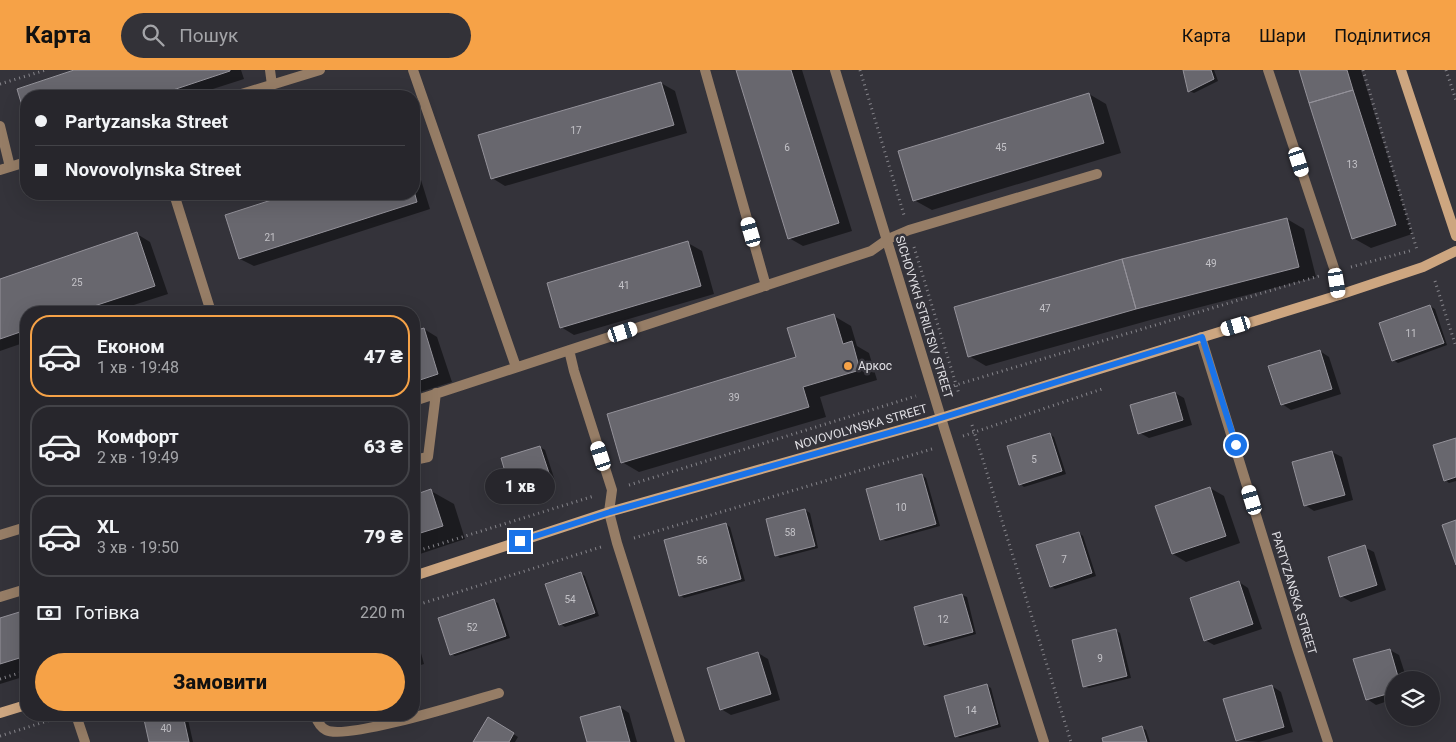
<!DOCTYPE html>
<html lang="uk">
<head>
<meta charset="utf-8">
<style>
  :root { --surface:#27262c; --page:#333238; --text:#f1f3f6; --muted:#a4a5a9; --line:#434348; --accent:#f6a247 }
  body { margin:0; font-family:Roboto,sans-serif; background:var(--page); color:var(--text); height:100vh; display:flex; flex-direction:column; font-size:19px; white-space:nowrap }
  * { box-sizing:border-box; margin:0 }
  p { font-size:16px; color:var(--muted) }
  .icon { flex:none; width:28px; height:28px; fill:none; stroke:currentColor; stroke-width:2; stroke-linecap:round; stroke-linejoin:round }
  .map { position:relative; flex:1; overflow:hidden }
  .side { position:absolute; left:20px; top:236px; width:400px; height:415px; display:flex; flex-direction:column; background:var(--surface); border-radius:20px; box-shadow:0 5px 20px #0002,0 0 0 1px var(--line) }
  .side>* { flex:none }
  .hud { position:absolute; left:20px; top:20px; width:400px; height:110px; border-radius:20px; box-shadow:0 5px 20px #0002,0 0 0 1px var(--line); display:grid; align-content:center; height:110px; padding:0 15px; background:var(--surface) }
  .buttons { position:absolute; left:1385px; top:601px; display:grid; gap:10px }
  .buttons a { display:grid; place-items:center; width:55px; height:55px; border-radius:50%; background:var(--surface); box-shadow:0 5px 20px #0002,0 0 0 1px var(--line); font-size:25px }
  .end { position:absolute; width:22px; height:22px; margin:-11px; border:6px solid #1a73e8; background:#fff; box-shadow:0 0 0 2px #fff }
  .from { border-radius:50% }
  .bubble { position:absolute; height:35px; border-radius:18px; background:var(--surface); box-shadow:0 5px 20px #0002,0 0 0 1px var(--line); font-size:16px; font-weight:800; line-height:35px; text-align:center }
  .car { position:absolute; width:15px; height:30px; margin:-15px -8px; border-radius:6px; box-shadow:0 0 4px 1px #0007; background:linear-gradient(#fff 24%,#345 0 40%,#fff 0 76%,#345 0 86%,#fff 0) }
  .hud b { display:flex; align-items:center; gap:18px; height:48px; font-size:19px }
  .hud b+b { border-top:1px solid var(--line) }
  .hud i { width:12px; height:12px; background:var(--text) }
  ul { padding:9px 0 0; list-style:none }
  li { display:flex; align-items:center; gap:15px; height:82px; margin:0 10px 8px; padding:0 5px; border:2px solid var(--line); border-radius:20px }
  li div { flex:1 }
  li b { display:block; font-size:19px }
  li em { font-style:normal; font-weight:800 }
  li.current { border-color:var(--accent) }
  li>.icon { width:45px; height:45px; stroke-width:1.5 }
  .pay { display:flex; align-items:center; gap:12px; height:55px; padding:0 15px; font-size:19px }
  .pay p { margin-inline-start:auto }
  .button { display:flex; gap:10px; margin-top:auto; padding:10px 15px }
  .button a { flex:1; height:58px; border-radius:30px; background:var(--accent); color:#111; font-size:20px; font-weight:800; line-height:58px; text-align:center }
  header { display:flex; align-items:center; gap:30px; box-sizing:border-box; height:70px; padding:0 25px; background:var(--accent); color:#111 }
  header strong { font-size:24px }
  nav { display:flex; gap:28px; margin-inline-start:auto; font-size:18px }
  .search { width:350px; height:45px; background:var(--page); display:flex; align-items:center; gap:12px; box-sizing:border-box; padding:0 18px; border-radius:28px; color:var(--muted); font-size:19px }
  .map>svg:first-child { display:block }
  .shadow { fill:#0007 }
  .building { fill:#68676e; stroke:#94929a }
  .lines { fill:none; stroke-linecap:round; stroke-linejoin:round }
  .path { stroke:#86858b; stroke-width:3; stroke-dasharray:1 4; stroke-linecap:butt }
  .street { stroke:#967d66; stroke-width:10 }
  .secondary { stroke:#cda680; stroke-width:10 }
  .route { stroke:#1a73e8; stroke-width:6 }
  .poi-dot { fill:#f6a247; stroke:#34333a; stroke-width:2 }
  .labels { text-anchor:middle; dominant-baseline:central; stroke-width:5; stroke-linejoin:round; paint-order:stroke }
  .number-label { font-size:10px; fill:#c3c2c7 }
  .street-label { font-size:12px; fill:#e1e0e5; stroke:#34333a }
  .poi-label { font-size:12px; fill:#e1e0e5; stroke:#34333a; text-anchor:start }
</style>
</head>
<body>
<header>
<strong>Карта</strong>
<div class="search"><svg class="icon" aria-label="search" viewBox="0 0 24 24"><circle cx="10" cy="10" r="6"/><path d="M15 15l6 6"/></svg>Пошук</div>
<nav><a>Карта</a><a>Шари</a><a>Поділитися</a></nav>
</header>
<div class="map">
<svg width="1456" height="672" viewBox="0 0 1456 672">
  <rect width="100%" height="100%" fill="#34333a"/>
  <path class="shadow" d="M78 0H241L244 9 191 26H26V45L18 20Z
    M737 0H802L852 161 803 176 789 168Z
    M1185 0H1214L1218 11 1194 23 1189 21Z
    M1301 0H1361L1412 164 1371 178 1353 168Z
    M661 13 675 21 687 63 505 116 492 108Z
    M1089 24 1106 34 1121 83 932 140 914 130Z
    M414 95 417 97 430 139 254 196 240 189 227 145 294 124H414Z
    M1287 149 1304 159 1316 207 1154 249 986 296 969 286Z
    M137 164 150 172 168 224 112 242H26V272L0 281V210Z
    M688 173 702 181 714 224 574 265 561 257Z
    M1430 236 1435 239 1447 275 1398 293 1393 290Z
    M834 246 851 256 857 276 869 283 877 310 820 327 826 347 639 402 622 392 798 288Z
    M424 259 437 267 452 312 414 324V262Z
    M1320 281 1329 287 1341 324 1291 340 1282 334Z
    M1175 323 1184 328 1192 355 1149 368 1140 363Z
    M1050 364 1054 367 1066 404 1024 417 1020 414Z
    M1456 370V411L1449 413 1445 410Z
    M540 377 545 380 555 411 517 423 512 421Z
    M1332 382 1342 387 1353 430 1314 441 1305 435 1293 393Z
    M922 405 926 408 940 456 886 471 881 469Z
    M1210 418 1224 426 1240 473 1186 492 1173 484Z
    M431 421 454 434 465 469 414 486V426Z
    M805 440 810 443 818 478 780 488 776 485Z
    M726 454 730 457 745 511 684 528 680 525Z
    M1079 463 1083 466 1096 506 1055 519 1051 516Z
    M1364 477 1374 482 1386 520 1351 532 1341 526Z
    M581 503 585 506 599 546 565 557 560 554Z
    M1239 512 1248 518 1262 559 1214 575 1205 570Z
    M962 525 967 527 976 564 930 577 925 575Z
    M494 531 498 533 510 568 455 586 451 584Z
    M26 542V606L0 614V550Z
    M414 558 424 594 414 597Z
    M1116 561 1120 563 1131 608 1089 618 1084 616Z
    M1390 580 1399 585 1407 610H1394V629L1376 635 1367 629Z
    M758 583 768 589 780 630 731 645 721 639Z
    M986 615 991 618 1001 657 960 668 956 666Z
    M1272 616 1281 622 1293 662 1259 672 1237 670Z
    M620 637 629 643 637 672H588Z
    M148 645H187L193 672H150Z
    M248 645H263L252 647Z
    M489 649 518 667 515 672H474Z
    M1142 658 1146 660 1150 672H1104Z"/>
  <path class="building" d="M74 0H230V1L155 26H26V49L17 19Z
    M736 0H791L839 153 788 169Z
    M1183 0H1211L1214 9 1188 22Z
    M1299 0H1347L1353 20 1309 33Z
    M661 12 674 55 491 109 478 65Z
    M1353 20 1396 155 1352 169 1309 33Z
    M1089 23 1104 73 913 131 898 81Z
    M414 121 417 132 239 189 225 145 290 124H414Z
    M1287 148 1299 197 1136 239 1122 189Z
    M137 162 155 216 76 242H26V260L0 269V209Z
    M688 171 701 216 560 258 547 213Z
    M1122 189 1136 239 968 287 954 237Z
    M1430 235 1444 273 1392 291 1379 253Z
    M834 244 843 274 852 271 860 300 803 317 809 337 621 393 607 344 796 287 787 258Z
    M424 258 438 304 414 312V261Z
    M1320 280 1332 319 1281 335 1268 296Z
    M1175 322 1183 350 1138 364 1130 335Z
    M1050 363 1062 401 1019 415 1007 376Z
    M1456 368V407L1444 411 1433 375Z
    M26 376V399L20 378Z
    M540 376 551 409 511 422 501 388Z
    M1332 381 1345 425 1304 436 1292 392Z
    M922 404 936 454 880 470 866 419Z
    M1210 417 1226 466 1172 484 1155 436Z
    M431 419 443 456 414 465V425Z
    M805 439 815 476 775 486 766 449Z
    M1456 450V495L1442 455Z
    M726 453 741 509 679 526 664 470Z
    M1079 462 1092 503 1050 517 1036 475Z
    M1365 475 1377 515 1340 527 1328 487Z
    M581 502 595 543 559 555 545 514Z
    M1239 511 1253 554 1204 571 1190 528Z
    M962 524 973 562 924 575 914 537Z
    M494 529 506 566 450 585 438 548Z
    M26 540V586L0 594V548Z
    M1116 559 1127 606 1083 617 1072 570Z
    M414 568 420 591 414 593Z
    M1390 579 1399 610H1394V622L1366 630 1353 589Z
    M758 582 771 624 720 640 707 598Z
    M987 614 998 654 955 667 944 626Z
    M1272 615 1284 657 1236 671 1223 629Z
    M620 636 630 672H587L580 647Z
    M143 645H183L189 672H149Z
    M488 647 514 663 509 672H473Z
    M1142 656 1147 672H1103L1102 668Z"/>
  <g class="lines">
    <path class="path" d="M860 0 904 145
      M1363 0 1417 180
      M1446 0 1456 30
      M0 14 46 0
      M914 177 959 324
      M1351 197 1413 180
      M1435 211 1456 277
      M949 317 1319 206
      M972 355 1071 672
      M963 366 1102 319
      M629 415 916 326
      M634 468 932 379
      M414 482 594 426
      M414 536 601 477
      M0 609 26 601
      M0 666 60 647"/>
    <path class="street" d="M270 0 272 15
      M413 0 516 297
      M705 0 766 216
      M835 0 945 361 1044 672
      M1268 0 1335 201 1339 225
      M235 26 320 0
      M0 56 10 97
      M0 100 26 92
      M174 124 211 242
      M1201 267 1297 578 1328 672
      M569 280 574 301 612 420 609 442 617 473 680 672
      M414 331 871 181 888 169 909 160 1097 104
      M414 390 428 387 436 323
      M0 465 26 457
      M0 527 26 519
      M76 645 85 672
      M315 645C317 651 320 657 326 660 346 671 471 631 499 623"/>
    <path class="secondary" d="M1401 0 1456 166
      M414 506 609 442 928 352 1339 225 1423 197 1456 181
      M0 643 26 635"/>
  </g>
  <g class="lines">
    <path class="route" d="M520 471 610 442 928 352 1202 267 1236 375"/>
  </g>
  <circle class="poi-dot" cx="848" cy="296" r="5"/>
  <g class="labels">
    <g class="number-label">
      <text x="576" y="60">17</text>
      <text x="787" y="77">6</text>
      <text x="1001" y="77">45</text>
      <text x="1352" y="94">13</text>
      <text x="270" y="167">21</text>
      <text x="1211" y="193">49</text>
      <text x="77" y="212">25</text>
      <text x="624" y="215">41</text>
      <text x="1045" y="238">47</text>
      <text x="1411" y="263">11</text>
      <text x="734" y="327">39</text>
      <text x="1034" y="389">5</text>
      <text x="901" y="437">10</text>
      <text x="790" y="462">58</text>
      <text x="1064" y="489">7</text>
      <text x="702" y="490">56</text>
      <text x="570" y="529">54</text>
      <text x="943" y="549">12</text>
      <text x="472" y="557">52</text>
      <text x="1100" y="588">9</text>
      <text x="971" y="640">14</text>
      <text x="166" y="658">40</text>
    </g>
    <g class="street-label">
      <text transform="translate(924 247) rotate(73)">SICHOVYKH STRILTSIV STREET</text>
      <text transform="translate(861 357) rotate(-16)">NOVOVOLYNSKA STREET</text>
      <text transform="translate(1294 523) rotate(73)">PARTYZANSKA STREET</text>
    </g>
    <g class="poi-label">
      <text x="858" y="296">Аркос</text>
    </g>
  </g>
</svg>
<div class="buttons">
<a><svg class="icon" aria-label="layers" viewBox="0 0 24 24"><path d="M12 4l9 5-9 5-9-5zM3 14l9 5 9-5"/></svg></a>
</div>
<i class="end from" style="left:1236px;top:375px"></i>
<i class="end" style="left:520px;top:471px"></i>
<div class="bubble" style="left:485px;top:399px;width:70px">1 хв</div>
<i class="car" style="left:1299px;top:92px;rotate:162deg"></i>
<i class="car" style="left:751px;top:162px;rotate:344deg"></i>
<i class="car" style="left:1337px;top:213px;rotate:171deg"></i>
<i class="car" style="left:1236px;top:256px;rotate:253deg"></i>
<i class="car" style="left:623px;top:262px;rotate:72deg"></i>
<i class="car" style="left:601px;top:386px;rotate:342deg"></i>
<i class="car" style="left:1252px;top:430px;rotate:343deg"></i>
<div class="hud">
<b><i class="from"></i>Partyzanska Street</b>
<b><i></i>Novovolynska Street</b>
</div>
<section class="side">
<ul>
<li class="current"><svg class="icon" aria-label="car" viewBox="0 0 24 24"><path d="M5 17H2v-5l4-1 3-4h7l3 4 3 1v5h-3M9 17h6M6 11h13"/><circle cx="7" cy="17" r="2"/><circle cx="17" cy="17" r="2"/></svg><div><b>Економ</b><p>1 хв · 19:48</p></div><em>47 ₴</em></li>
<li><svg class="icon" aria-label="car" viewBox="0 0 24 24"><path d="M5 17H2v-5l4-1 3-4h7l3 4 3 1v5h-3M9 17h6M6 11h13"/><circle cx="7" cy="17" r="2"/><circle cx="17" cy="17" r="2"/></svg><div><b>Комфорт</b><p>2 хв · 19:49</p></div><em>63 ₴</em></li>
<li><svg class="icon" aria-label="car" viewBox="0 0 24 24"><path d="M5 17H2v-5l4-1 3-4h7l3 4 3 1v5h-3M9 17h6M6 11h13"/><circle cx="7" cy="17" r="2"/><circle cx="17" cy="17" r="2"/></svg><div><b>XL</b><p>3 хв · 19:50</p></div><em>79 ₴</em></li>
</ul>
<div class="pay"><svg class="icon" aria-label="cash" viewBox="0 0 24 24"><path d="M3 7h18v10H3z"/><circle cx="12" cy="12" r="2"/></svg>Готівка<p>220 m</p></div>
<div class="button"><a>Замовити</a></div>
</section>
</div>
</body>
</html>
